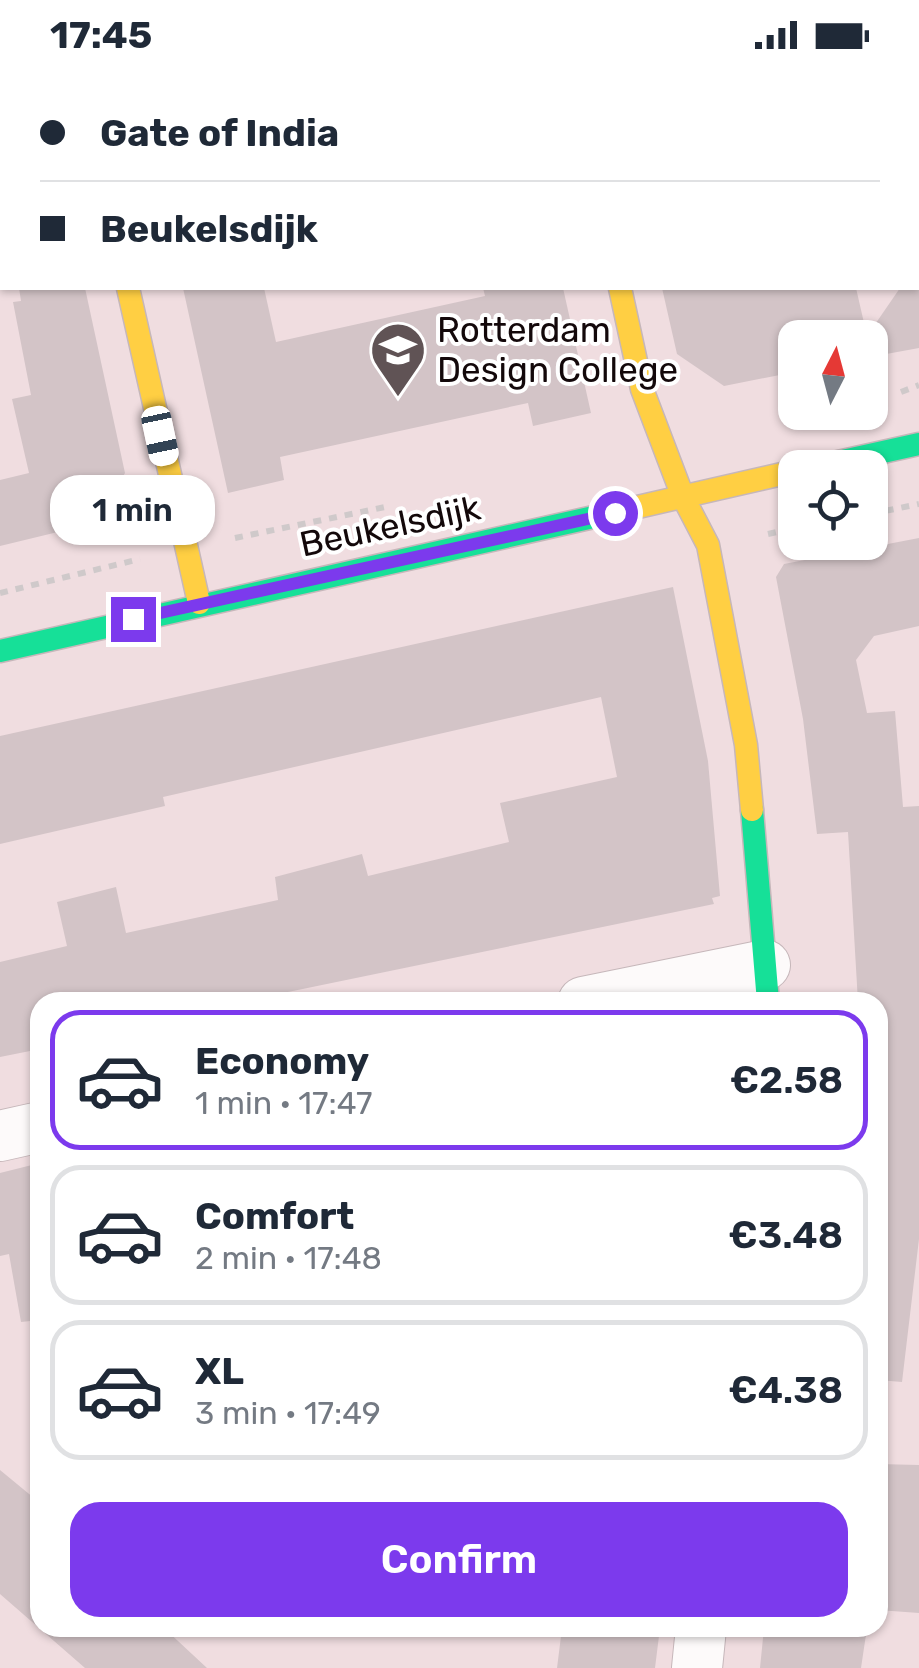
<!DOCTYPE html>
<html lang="en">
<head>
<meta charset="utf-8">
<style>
  :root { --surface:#fff; --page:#f6f6f7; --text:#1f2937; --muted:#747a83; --line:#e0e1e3; --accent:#7c3aed }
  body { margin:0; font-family:Rubik,sans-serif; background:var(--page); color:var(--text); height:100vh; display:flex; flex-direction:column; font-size:38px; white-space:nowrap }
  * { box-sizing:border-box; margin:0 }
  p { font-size:32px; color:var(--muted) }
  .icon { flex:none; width:55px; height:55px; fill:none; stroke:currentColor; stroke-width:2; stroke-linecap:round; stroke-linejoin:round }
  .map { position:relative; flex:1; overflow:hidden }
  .drawer { position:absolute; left:30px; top:922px; width:858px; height:645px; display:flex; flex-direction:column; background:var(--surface); border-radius:30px; box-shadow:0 2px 8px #0004 }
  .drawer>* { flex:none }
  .banner { position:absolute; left:0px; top:0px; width:920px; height:220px; box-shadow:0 2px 8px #0004; display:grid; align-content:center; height:220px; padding:0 40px; background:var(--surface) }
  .needle { width:65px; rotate:6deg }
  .controls { position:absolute; left:778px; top:250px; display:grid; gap:20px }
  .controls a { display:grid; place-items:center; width:110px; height:110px; border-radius:20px; background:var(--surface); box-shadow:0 2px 8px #0004; font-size:50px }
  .end { position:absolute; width:45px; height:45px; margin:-22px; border:12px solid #7c3aed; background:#fff; box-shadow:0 0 0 5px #fff }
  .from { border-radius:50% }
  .bubble { position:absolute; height:70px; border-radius:30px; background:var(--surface); box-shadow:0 2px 8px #0004; font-size:32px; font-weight:600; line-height:70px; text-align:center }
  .car { position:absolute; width:30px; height:60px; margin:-30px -15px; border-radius:12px; box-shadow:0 0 8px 2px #0007; background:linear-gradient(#fff 24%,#345 0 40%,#fff 0 76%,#345 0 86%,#fff 0) }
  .banner b { display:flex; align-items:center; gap:35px; height:95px; font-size:38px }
  .banner b+b { border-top:2px solid var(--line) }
  .banner i { width:25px; height:25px; background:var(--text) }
  ul { padding:18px 0 0; list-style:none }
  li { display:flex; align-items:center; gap:30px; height:140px; margin:0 20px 15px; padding:0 20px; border:5px solid var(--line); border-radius:30px }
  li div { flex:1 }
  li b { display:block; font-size:38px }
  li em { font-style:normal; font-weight:600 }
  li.active { border-color:var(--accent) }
  li>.icon { width:90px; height:90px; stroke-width:1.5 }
  .cta { display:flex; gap:20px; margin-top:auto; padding:20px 40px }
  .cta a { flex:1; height:115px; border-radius:30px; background:var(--accent); color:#fff; font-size:40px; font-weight:600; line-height:115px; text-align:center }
  .status { display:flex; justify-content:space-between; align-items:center; height:70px; padding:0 50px; background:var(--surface); direction:ltr }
  .status svg { height:28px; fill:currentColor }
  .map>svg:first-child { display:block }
  .building { fill:#d3c4c7 }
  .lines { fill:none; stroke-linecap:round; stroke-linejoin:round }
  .street-casing { stroke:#c6b7ba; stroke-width:52 }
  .fast-casing { stroke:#c6b7ba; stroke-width:25 }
  .slow-casing { stroke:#c6b7ba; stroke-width:25 }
  .path { stroke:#cfc9ca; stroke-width:6; stroke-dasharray:8 8; stroke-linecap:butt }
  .street { stroke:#fdfafa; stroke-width:50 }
  .fast { stroke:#16e098; stroke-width:22 }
  .slow { stroke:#ffcf43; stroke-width:22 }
  .route { stroke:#7c3aed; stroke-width:12 }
  .labels { text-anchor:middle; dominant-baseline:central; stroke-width:8; stroke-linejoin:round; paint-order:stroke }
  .poi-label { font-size:35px; fill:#13080a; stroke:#fff; text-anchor:start }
  .street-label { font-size:35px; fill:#13080a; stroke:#fff }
</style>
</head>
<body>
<div class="status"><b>17:45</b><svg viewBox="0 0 49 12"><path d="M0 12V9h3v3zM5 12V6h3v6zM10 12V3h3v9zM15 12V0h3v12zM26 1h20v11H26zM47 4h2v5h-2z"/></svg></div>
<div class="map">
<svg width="919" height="1598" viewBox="0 0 919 1598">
  <rect width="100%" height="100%" fill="#f0dde0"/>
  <path class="building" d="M919 189V278L870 287V268H795V302L724 316 677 284 662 218H856L867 266 900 218H918Z
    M19 218H85L125 403 95 453 0 476V410L29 403 12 329 31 325 13 232 21 231Z
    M183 218H264L276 272 485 226 483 218H563L591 343 533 356 528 333 280 387 284 410 228 423Z
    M919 468V556L874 566 856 590 867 643 895 641 903 737 919 736V1169L902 1312 878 1310V932H858L848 762 817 764 803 649 776 507 784 494Z
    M673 517 708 691 720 826 712 828 714 834 240 932H40V979L0 987V892L67 876 57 832 116 817 126 863 278 830 275 807 362 784 368 806 509 772 500 733 617 707 601 627 163 727 165 736 0 774V666Z
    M40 1093V1250L21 1252 9 1184 0 1186V1103Z
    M878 1394 919 1395V1543L878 1540Z
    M0 1400 40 1433V1558H164L207 1598H85L0 1524Z
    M562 1558H660L655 1598H557Z
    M764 1558H867L861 1598H760Z"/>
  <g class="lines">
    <g class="street-casing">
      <path id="street" d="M80 0 81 2
        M572 0V2
        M583 932 765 895
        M0 1066 40 1057
        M697 1598 701 1558"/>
    </g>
    <g class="fast-casing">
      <path id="fast" d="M811 398 919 374
        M0 581 629 439
        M752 740 768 932"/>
    </g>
    <g class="slow-casing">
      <path id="slow" d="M128 218 199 533
        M620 218 642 319 683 427 708 475 746 675 752 740
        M629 439 795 401"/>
    </g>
    <path class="path" d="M901 322 919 315
      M870 444 919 434
      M768 464 795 458
      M235 468 385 437
      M0 523 140 489"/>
    <use href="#street" class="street"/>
    <use href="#fast" class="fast"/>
    <use href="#slow" class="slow"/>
  </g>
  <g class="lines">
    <path class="route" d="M133 549 615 443"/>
  </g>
  <defs>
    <g id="school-pin" transform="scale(2.875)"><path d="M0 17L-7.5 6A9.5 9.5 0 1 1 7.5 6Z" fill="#605355" stroke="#fff"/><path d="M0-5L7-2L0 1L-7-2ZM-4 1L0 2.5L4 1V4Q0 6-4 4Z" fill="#fff"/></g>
  </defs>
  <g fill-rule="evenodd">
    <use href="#school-pin" x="398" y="280"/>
  </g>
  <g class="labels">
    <g class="poi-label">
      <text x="437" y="260">Rotterdam<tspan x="437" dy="40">Design College</tspan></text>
    </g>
    <g class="street-label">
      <text transform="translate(390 456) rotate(-12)">Beukelsdijk</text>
    </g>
  </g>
</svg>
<div class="controls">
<a><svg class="needle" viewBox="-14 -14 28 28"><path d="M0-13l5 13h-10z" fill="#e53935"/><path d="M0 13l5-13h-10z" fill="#747a83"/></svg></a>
<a><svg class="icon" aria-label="locate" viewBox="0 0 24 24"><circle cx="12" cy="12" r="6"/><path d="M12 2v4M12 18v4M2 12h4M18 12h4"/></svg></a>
</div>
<i class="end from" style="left:615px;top:443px"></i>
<i class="end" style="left:133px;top:549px"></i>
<div class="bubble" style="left:50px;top:405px;width:165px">1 min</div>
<i class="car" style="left:160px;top:366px;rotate:168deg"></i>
<div class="banner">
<b><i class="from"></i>Gate of India</b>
<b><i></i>Beukelsdijk</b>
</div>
<section class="drawer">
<ul>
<li class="active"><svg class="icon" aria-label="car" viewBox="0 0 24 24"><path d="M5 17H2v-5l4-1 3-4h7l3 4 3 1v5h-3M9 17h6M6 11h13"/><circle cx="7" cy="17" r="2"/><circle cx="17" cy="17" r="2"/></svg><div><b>Economy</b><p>1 min · 17:47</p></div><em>€2.58</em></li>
<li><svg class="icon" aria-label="car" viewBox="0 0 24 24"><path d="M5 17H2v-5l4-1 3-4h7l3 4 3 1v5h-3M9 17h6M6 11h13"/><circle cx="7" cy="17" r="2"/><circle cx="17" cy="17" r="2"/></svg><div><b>Comfort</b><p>2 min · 17:48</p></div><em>€3.48</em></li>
<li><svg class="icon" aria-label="car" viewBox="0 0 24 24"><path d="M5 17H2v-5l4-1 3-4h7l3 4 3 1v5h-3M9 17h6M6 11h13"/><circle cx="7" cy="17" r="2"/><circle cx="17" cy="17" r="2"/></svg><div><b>XL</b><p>3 min · 17:49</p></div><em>€4.38</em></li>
</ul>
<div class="cta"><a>Confirm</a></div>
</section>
</div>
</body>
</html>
